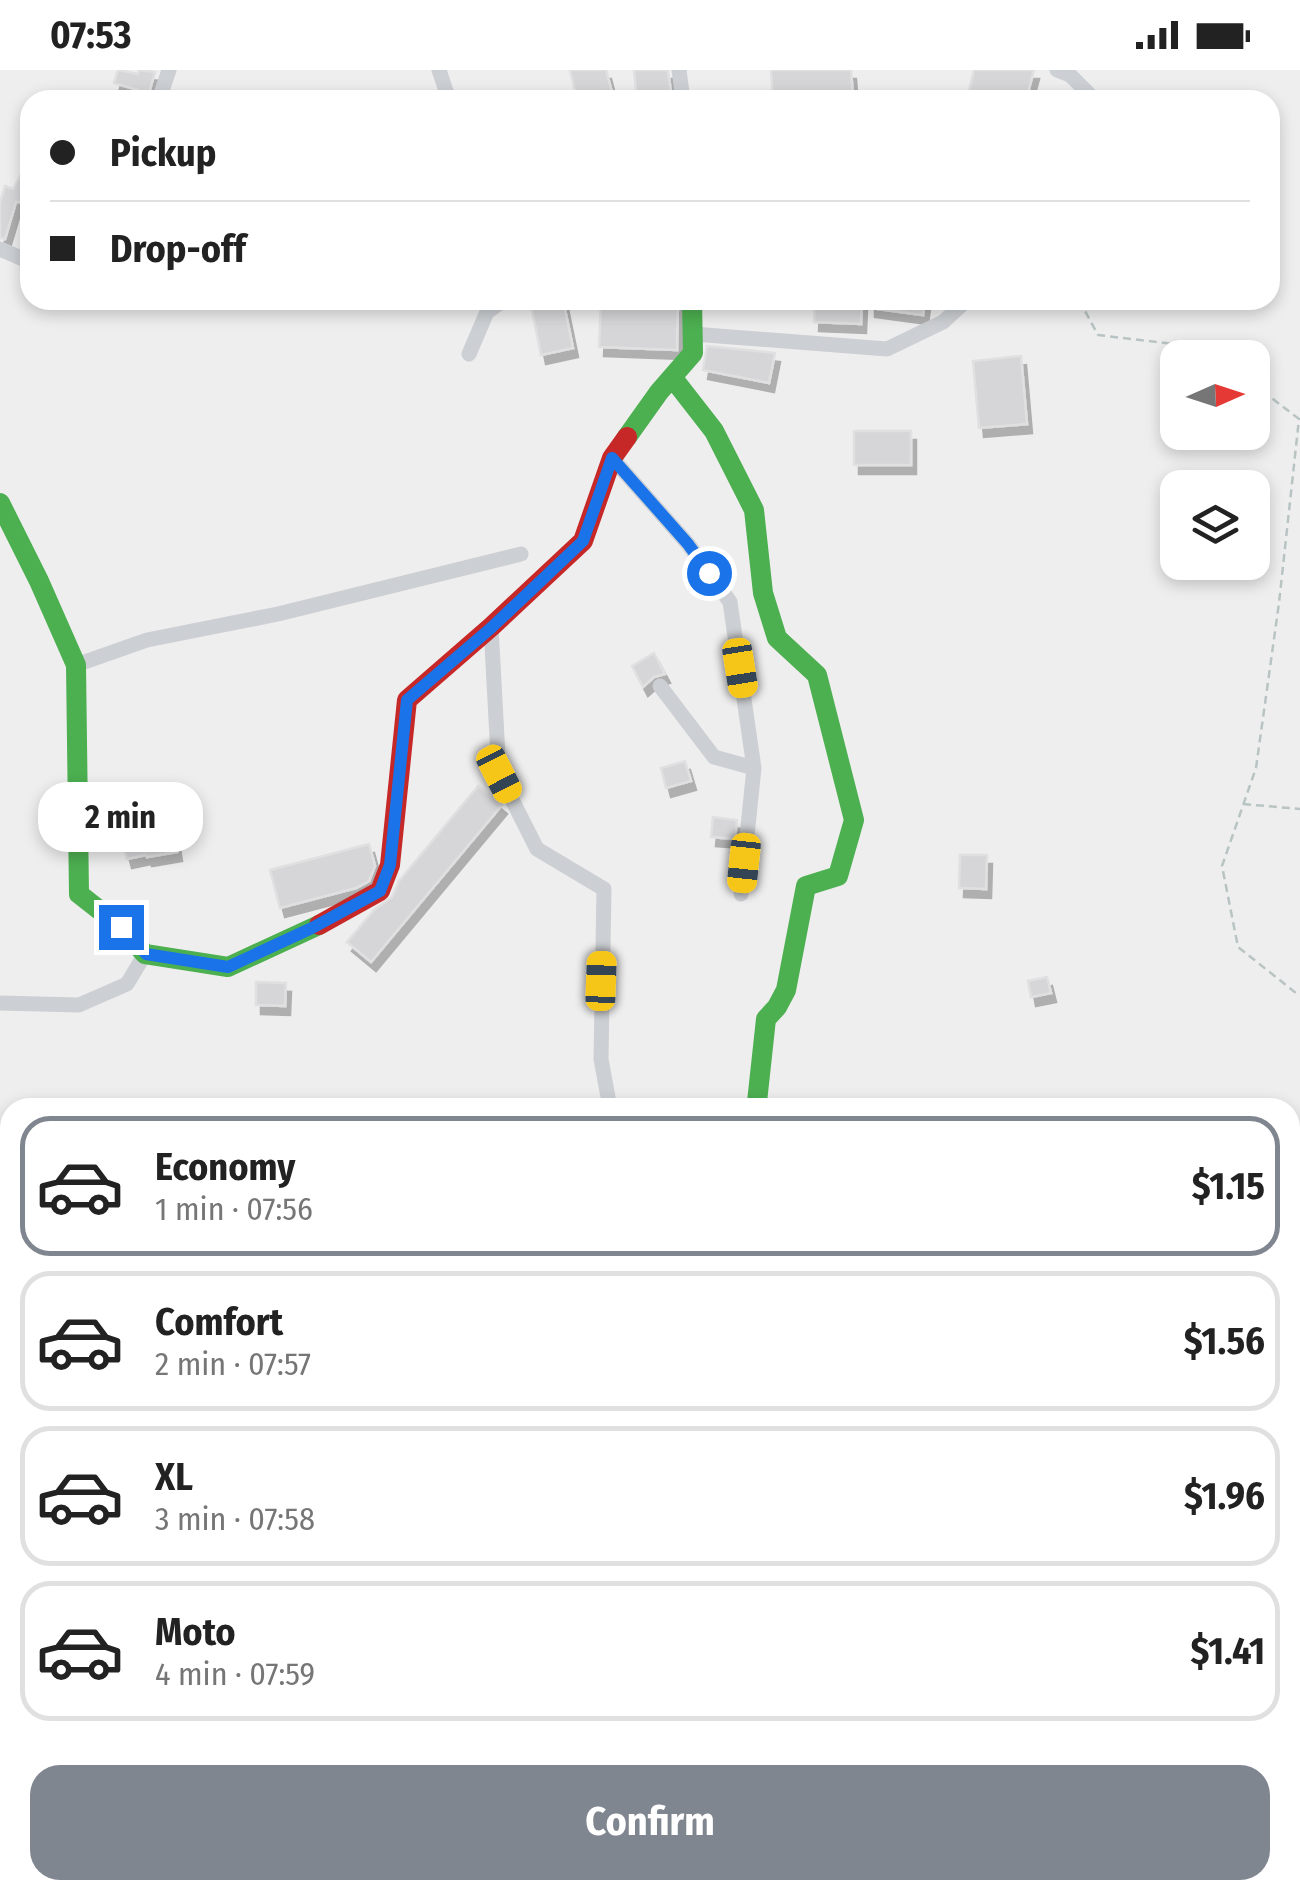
<!DOCTYPE html>
<html lang="en">
<head>
<meta charset="utf-8">
<style>
  :root { --surface:#fff; --page:#f6f6f6; --text:#222; --muted:#767676; --line:#e0e0e0; --accent:#80868f }
  body { margin:0; font-family:"Fira Sans Condensed",sans-serif; background:var(--page); color:var(--text); height:100vh; display:flex; flex-direction:column; font-size:38px; white-space:nowrap }
  * { box-sizing:border-box; margin:0 }
  p { font-size:32px; color:var(--muted) }
  .icon { flex:none; width:55px; height:55px; fill:none; stroke:currentColor; stroke-width:2; stroke-linecap:round; stroke-linejoin:round }
  .map { position:relative; flex:1; overflow:hidden }
  .side { position:absolute; left:0px; top:1028px; width:1300px; height:802px; display:flex; flex-direction:column; background:var(--surface); border-radius:30px 30px 0 0; box-shadow:0 5px 15px #0003 }
  .side>* { flex:none }
  .top-card { position:absolute; left:20px; top:20px; width:1260px; height:220px; border-radius:30px; box-shadow:0 5px 15px #0003; display:grid; align-content:center; height:220px; padding:0 30px; background:var(--surface) }
  .needle { width:65px; rotate:87deg }
  .controls { position:absolute; left:1160px; top:270px; display:grid; gap:20px }
  .controls a { display:grid; place-items:center; width:110px; height:110px; border-radius:20px; background:var(--surface); box-shadow:0 5px 15px #0003; font-size:50px }
  .end { position:absolute; width:45px; height:45px; margin:-22px; border:12px solid #1a73e8; background:#fff; box-shadow:0 0 0 5px #fff }
  .from { border-radius:50% }
  .bubble { position:absolute; height:70px; border-radius:30px; background:var(--surface); box-shadow:0 5px 15px #0003; font-size:32px; font-weight:700; line-height:70px; text-align:center }
  .car { position:absolute; width:30px; height:60px; margin:-30px -15px; border-radius:12px; box-shadow:0 0 8px 2px #0007; background:linear-gradient(#f5c518 24%,#345 0 40%,#f5c518 0 76%,#345 0 86%,#f5c518 0) }
  .top-card b { display:flex; align-items:center; gap:35px; height:95px; font-size:38px }
  .top-card b+b { border-top:2px solid var(--line) }
  .top-card i { width:25px; height:25px; background:var(--text) }
  ul { padding:18px 0 0; list-style:none }
  li { display:flex; align-items:center; gap:30px; height:140px; margin:0 20px 15px; padding:0 10px; border:5px solid var(--line); border-radius:30px }
  li div { flex:1 }
  li b { display:block; font-size:38px }
  li em { font-style:normal; font-weight:700 }
  li.selected { border-color:var(--accent) }
  li>.icon { width:90px; height:90px; stroke-width:1.5 }
  .cta { display:flex; gap:20px; margin-top:auto; padding:20px 30px }
  .cta a { flex:1; height:115px; border-radius:30px; background:var(--accent); color:#fff; font-size:40px; font-weight:700; line-height:115px; text-align:center }
  .status { display:flex; justify-content:space-between; align-items:center; height:70px; padding:0 50px; background:var(--surface); direction:ltr }
  .status svg { height:28px; fill:currentColor }
  .map>svg:first-child { display:block }
  .building { fill:#d6d6d9; stroke:#e0e0e1; stroke-width:2.5; filter:url(#shadow) }
  .lines { fill:none; stroke-linecap:round; stroke-linejoin:round }
  .path { stroke:#b8c4c3; stroke-width:2.5; stroke-dasharray:8 5; stroke-linecap:butt }
  .street { stroke:#cccfd3; stroke-width:15 }
  .fast { stroke:#4caf50; stroke-width:20 }
  .jam { stroke:#c62828; stroke-width:20 }
  .route { stroke:#1a73e8; stroke-width:12 }
</style>
</head>
<body>
<div class="status"><b>07:53</b><svg viewBox="0 0 49 12"><path d="M0 12V9h3v3zM5 12V6h3v6zM10 12V3h3v9zM15 12V0h3v12zM26 1h20v11H26zM47 4h2v5h-2z"/></svg></div>
<div class="map">
<svg width="1300" height="1828" viewBox="0 0 1300 1828">
  <defs>
    <filter id="shadow"><feDropShadow dx="5" dy="9" stdDeviation="0" flood-color="#0004"/></filter>
  </defs>
  <rect width="100%" height="100%" fill="#efeeee"/>
  <path class="building" d="M118 0 138 4 139 0 155 2 148 26 137 24 138 20 114 13Z
    M570 0H606L614 30H577Z
    M634 0H668L672 30H637Z
    M771 0H851L853 28 773 30Z
    M974 0H1034L1026 30H993L968 24Z
    M26 95V132H16L5 169 0 168V133L5 116 13 119Z
    M558 230H563L573 278 541 285 531 235Z
    M601 230H678L677 280 599 277Z
    M815 230H862L861 254 814 252Z
    M870 230H925L923 245 870 238Z
    M707 276 775 283 769 313 703 300Z
    M1021 286 1027 354 979 358 973 291Z
    M854 361H911V395H854Z
    M654 583 665 604 654 607 643 617 632 596Z
    M685 691 691 711 666 718 661 698Z
    M478 716 502 735 371 892 347 872 374 840 392 827 399 811Z
    M713 747 737 750 735 769 711 767Z
    M174 764 177 782 147 787 146 785 127 789 123 774Z
    M369 774 375 796 369 811 356 818 280 838 270 800Z
    M960 785H987L986 819 959 818Z
    M1047 907 1051 923 1031 927 1028 911Z
    M256 912 286 913 285 936 256 935Z"/>
  <g class="lines">
    <path class="path" d="M1079 230 1098 265 1207 278 1219 288
      M1252 313 1299 349 1279 533 1256 698 1222 796 1238 877 1296 923
      M1243 734 1300 739
      M402 1820 419 1828
      M182 1828 192 1820
      M222 1828 231 1820"/>
    <path class="street" d="M439 0 449 30
      M679 0 683 30
      M1057 0 1070 5 1092 27 1091 30
      M159 30 169 0
      M0 179 30 192
      M693 264 887 279 943 252 967 230
      M469 284 487 242 504 230
      M612 388 688 474 730 532 754 698 714 687 660 616
      M491 557 499 704 537 779 604 819 601 989 610 1038
      M76 595 147 570 278 544 521 484
      M741 824 754 698
      M0 933 79 935 127 914 145 884
      M0 1673H10
      M96 1820 99 1828
      M0 1821 5 1828"/>
    <path class="fast" d="M672 307 714 361 754 440 763 523 777 568 817 605 854 750 838 806 806 816 786 920 777 937 766 949 757 1032 754 1038
      M627 367 659 322 693 283 692 230
      M0 433 39 511 76 595 79 824 121 857 145 884 228 897 319 855"/>
    <path class="jam" d="M319 855 380 821 390 795 407 630 491 557 583 471 612 388 627 367"/>
  </g>
  <g class="lines">
    <path class="route" d="M121 857 146 884 228 897 312 858 380 821 390 795 407 630 491 558 583 471 612 388 688 474 709 503"/>
  </g>
</svg>
<div class="controls">
<a><svg class="needle" viewBox="-14 -14 28 28"><path d="M0-13l5 13h-10z" fill="#e53935"/><path d="M0 13l5-13h-10z" fill="#767676"/></svg></a>
<a><svg class="icon" aria-label="layers" viewBox="0 0 24 24"><path d="M12 4l9 5-9 5-9-5zM3 14l9 5 9-5"/></svg></a>
</div>
<i class="end from" style="left:709px;top:503px"></i>
<i class="end" style="left:121px;top:857px"></i>
<div class="bubble" style="left:38px;top:712px;width:165px">2 min</div>
<i class="car" style="left:740px;top:598px;rotate:171deg"></i>
<i class="car" style="left:499px;top:704px;rotate:153deg"></i>
<i class="car" style="left:744px;top:793px;rotate:186deg"></i>
<i class="car" style="left:601px;top:911px;rotate:2deg"></i>
<div class="top-card">
<b><i class="from"></i>Pickup</b>
<b><i></i>Drop-off</b>
</div>
<section class="side">
<ul>
<li class="selected"><svg class="icon" aria-label="car" viewBox="0 0 24 24"><path d="M5 17H2v-5l4-1 3-4h7l3 4 3 1v5h-3M9 17h6M6 11h13"/><circle cx="7" cy="17" r="2"/><circle cx="17" cy="17" r="2"/></svg><div><b>Economy</b><p>1 min · 07:56</p></div><em>$1.15</em></li>
<li><svg class="icon" aria-label="car" viewBox="0 0 24 24"><path d="M5 17H2v-5l4-1 3-4h7l3 4 3 1v5h-3M9 17h6M6 11h13"/><circle cx="7" cy="17" r="2"/><circle cx="17" cy="17" r="2"/></svg><div><b>Comfort</b><p>2 min · 07:57</p></div><em>$1.56</em></li>
<li><svg class="icon" aria-label="car" viewBox="0 0 24 24"><path d="M5 17H2v-5l4-1 3-4h7l3 4 3 1v5h-3M9 17h6M6 11h13"/><circle cx="7" cy="17" r="2"/><circle cx="17" cy="17" r="2"/></svg><div><b>XL</b><p>3 min · 07:58</p></div><em>$1.96</em></li>
<li><svg class="icon" aria-label="car" viewBox="0 0 24 24"><path d="M5 17H2v-5l4-1 3-4h7l3 4 3 1v5h-3M9 17h6M6 11h13"/><circle cx="7" cy="17" r="2"/><circle cx="17" cy="17" r="2"/></svg><div><b>Moto</b><p>4 min · 07:59</p></div><em>$1.41</em></li>
</ul>
<div class="cta"><a>Confirm</a></div>
</section>
</div>
</body>
</html>
